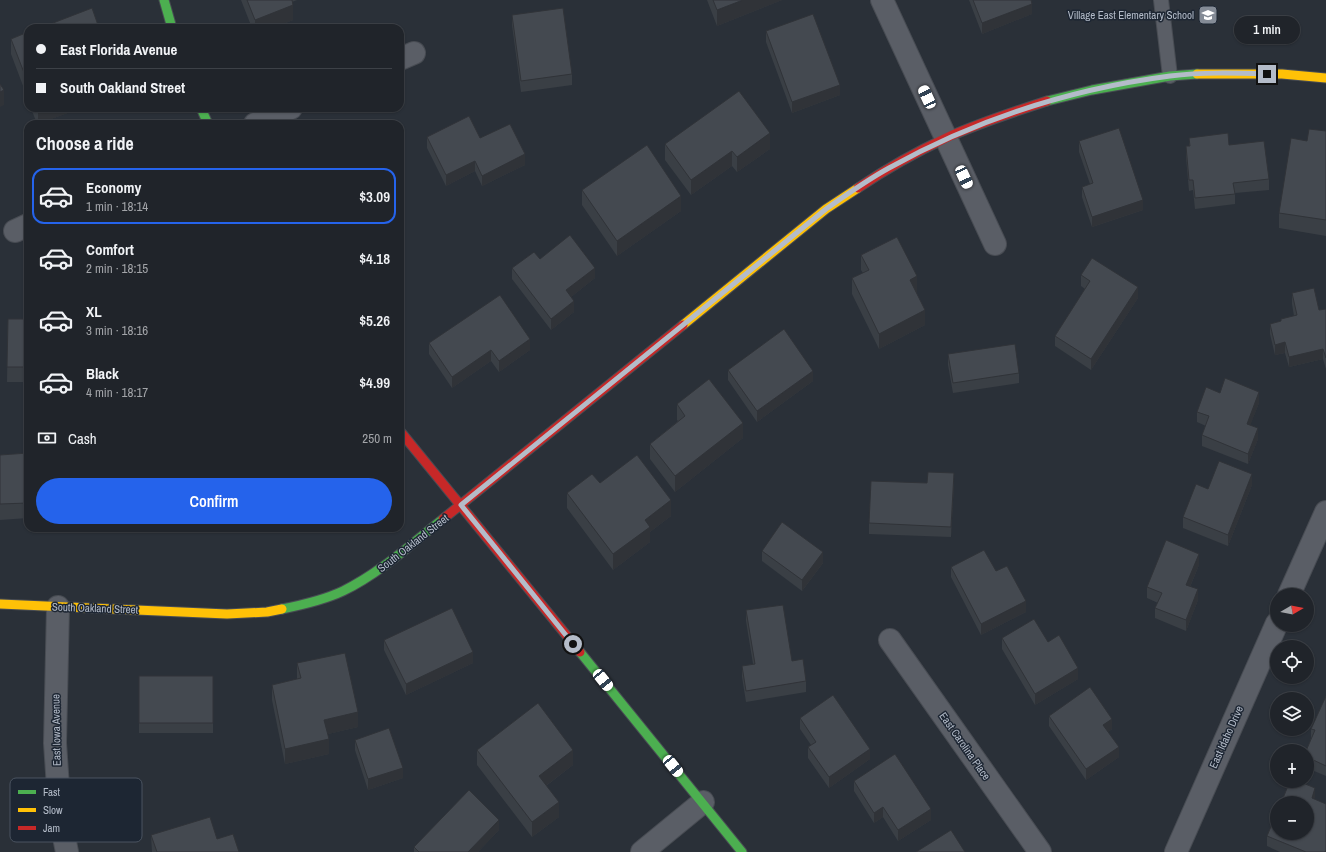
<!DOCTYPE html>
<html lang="en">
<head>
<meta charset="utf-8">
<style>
  :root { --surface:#20242a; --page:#2d3036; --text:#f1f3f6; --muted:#a2a4a8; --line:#3d4147; --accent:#2563eb }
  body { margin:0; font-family:"Archivo Narrow",sans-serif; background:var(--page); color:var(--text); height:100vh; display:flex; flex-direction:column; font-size:15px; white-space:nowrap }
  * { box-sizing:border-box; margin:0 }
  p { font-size:13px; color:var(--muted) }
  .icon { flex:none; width:22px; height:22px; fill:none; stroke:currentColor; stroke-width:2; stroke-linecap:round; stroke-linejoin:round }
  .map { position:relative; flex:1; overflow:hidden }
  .drawer { position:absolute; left:24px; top:120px; width:380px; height:412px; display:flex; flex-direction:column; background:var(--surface); border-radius:12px; box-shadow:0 1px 3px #0004,0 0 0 1px var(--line) }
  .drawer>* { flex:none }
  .top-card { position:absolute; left:24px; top:24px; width:380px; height:88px; border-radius:12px; box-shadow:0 1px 3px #0004,0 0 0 1px var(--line); display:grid; align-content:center; height:88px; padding:0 12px; background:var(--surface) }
  .needle { width:26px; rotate:80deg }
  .buttons { position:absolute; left:1270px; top:588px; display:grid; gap:8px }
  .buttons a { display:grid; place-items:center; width:44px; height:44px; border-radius:50%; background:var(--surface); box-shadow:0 1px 3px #0004,0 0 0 1px var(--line); font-size:20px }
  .end { position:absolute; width:18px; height:18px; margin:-9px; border:5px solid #b4bcc9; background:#111; box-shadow:0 0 0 2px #111 }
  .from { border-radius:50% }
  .bubble { position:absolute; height:28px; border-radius:14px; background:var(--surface); box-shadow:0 1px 3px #0004,0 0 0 1px var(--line); font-size:13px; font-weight:600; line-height:28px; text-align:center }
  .car { position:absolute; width:12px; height:24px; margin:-12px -6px; border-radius:5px; box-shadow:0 0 3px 1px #0007; background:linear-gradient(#fff 24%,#345 0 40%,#fff 0 76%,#345 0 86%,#fff 0) }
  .top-card b { display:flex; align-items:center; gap:14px; height:38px; font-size:15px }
  .top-card b+b { border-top:1px solid var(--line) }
  .top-card i { width:10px; height:10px; background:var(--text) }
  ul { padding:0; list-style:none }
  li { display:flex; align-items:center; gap:12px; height:56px; margin:0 8px 6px; padding:0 4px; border:2px solid transparent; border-radius:12px }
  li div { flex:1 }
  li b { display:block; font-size:15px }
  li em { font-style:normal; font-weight:600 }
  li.selected { border-color:var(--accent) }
  li>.icon { width:36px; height:36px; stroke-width:1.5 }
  h2 { padding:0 12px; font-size:18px; line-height:48px }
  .pay { display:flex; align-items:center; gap:10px; height:44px; padding:0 12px; font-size:15px }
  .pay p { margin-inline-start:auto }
  .button { display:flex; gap:8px; margin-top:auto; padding:8px 12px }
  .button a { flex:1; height:46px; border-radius:24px; background:var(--accent); color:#fff; font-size:16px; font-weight:600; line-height:46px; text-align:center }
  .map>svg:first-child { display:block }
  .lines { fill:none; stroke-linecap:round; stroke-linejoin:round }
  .lane-casing { stroke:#484c53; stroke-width:16 }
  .street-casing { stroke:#484c53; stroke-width:24 }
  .fast-casing { stroke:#484c53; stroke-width:11 }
  .slow-casing { stroke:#484c53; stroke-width:11 }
  .jam-casing { stroke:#484c53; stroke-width:11 }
  .lane { stroke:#5a5e66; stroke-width:14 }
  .street { stroke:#5a5e66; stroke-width:22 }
  .fast { stroke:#4caf50; stroke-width:9 }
  .slow { stroke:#ffc107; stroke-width:9 }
  .jam { stroke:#c62828; stroke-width:9 }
  .wall { fill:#3a3f45 }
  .shaded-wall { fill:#303338 }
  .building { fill:#444950; stroke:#303338 }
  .route { stroke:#b4bcc9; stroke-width:5 }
  .labels { text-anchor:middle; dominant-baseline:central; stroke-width:3; stroke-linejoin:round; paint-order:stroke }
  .poi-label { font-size:11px; fill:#b4bcc9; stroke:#1d2633; text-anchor:end }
  .street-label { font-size:11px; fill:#b4bcc9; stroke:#1d2633 }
  .key { fill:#1d2633; stroke:#4a5360; stroke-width:1 }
  .key-label { font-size:11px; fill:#b4bcc9 }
</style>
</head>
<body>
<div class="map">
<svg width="1326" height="852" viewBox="0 0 1326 852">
  <rect width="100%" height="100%" fill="#2a3038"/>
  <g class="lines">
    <g class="lane-casing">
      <path id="lane" d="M1161 0 1170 76"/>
    </g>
    <g class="street-casing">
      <path id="street" d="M882 0 995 244
        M400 59 414 53
        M255 124 291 108
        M15 231 28 225
        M1289 595 1326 512
        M58 607 55 743 60 817 67 852
        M890 640 1040 852
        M642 852 703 802
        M1176 852 1277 623"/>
    </g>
    <g class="fast-casing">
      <path id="fast" d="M164 0 172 28
        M1047 101 1092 90 1170 76 1197 74
        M201 108 208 124
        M282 609C302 605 324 600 343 591 380 573 411 544 443 519
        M580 652 742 852"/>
    </g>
    <g class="slow-casing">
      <path id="slow" d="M1197 74H1282L1326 78
        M683 325 826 209 858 188
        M0 604 227 614 267 612 282 609"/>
    </g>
    <g class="jam-casing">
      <path id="jam" d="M858 188C886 169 916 152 946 138 979 123 1013 112 1047 101
        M400 431 580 652
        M443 519 683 325"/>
    </g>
    <use href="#lane" class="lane"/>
    <use href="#street" class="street"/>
    <use href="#fast" class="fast"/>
    <use href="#slow" class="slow"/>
    <use href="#jam" class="jam"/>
  </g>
  <path class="wall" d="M241 0H297L292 2 293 20 273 28H252Z
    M707 0H782L717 26Z
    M969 0H1031L1032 14 982 34Z
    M512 15 572 74V85L521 92 512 25Z
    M766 31 840 95 792 113 766 42Z
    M28 32V99L11 54V39Z
    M31 108H73V111L37 124Z
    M1326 131V236L1279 228V213L1307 141Z
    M427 137 480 138 525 165 482 186 475 171 446 186 427 148Z
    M1189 138 1229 145 1269 179V190L1235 193V204L1195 209 1193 190 1189 191 1186 157V146H1189Z
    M1079 141 1143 210 1092 227 1082 197V187L1090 184 1079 152Z
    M665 144 770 149 737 172 732 166 691 195 665 160Z
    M582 190 681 211 617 256 582 205Z
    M861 255 917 292H916L925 325 879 349 852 294V278L863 273 861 270Z
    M540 259 595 278 571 297 574 312 551 330 512 279V268Z
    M1081 275 1138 298 1091 370 1055 346V336L1085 289 1081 286Z
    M1292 293 1319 310 1326 309V369L1323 359 1289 367 1285 353 1275 355 1270 334V324L1281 321 1294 316 1292 304Z
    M8 319H28V382H7Z
    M429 343 530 350 499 372 491 361 452 388 429 354Z
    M948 354 1019 373V383L953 393 948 365Z
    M728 370 813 381 757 422 728 380Z
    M1220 393 1259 403 1250 425 1258 439 1248 464 1202 446V435L1206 426 1197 422V412Z
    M677 404 743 438 675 492 650 459V444L678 421 677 420Z
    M28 453V518L0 520V455Z
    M600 483 671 516 650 532V542L613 570 567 508V493Z
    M927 483 954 484 951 537 869 534V523Z
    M1252 485 1228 546 1183 528V517L1208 489Z
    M762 551 823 563 802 591 762 561Z
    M1199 565 1190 587 1198 600 1186 631 1155 618V608L1158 603 1147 598V587Z
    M951 567 1026 612 981 635 951 577Z
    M746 610 792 661 806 681V692L746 702 742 677V666L753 664 746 621Z
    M1002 638 1048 642 1078 679 1035 705 1002 649Z
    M384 640 473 663 406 695 384 650Z
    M297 663 358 727 328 734 329 754 285 764 272 700V685L297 679Z
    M139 676H213V733H139Z
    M1326 696V776L1307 768V751L1311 738V729Z
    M1049 716 1112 729 1108 732 1119 757 1086 780 1049 726Z
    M800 718 870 759 829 788 808 758V747L811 745 800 729Z
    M355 740 403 778 368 790 355 750Z
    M477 750 573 765 546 786 559 817 532 837 477 765Z
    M854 781 931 820 898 841 883 817 874 823 854 791Z
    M499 830 478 852H414V847Z
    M151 835 217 839 239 852H152Z
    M1267 836 1326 852H1280L1267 846Z"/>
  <path class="shaded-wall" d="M743 0H782L717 26V10Z
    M1032 4V14L982 34V23Z
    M293 5V20L273 28H255V20Z
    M840 85V95L792 113V102Z
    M4 90V105L0 107V92Z
    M40 108H73V111L38 124V109Z
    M770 133V149L737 172V157Z
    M732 151V166L691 195V180Z
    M525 154V165L482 186V176Z
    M475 161V171L446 186V175Z
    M403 167V178L400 179V168Z
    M400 185H402V195L400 196Z
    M681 196V211L617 256V241Z
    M1143 200V210L1092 227V217Z
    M595 268V278L566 301V290Z
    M917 276V292L910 295V280Z
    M1138 287V298L1091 370V359Z
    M574 301V312L551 330V319Z
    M925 310V325L879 349V334Z
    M530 339V350L499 372V361Z
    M1285 342V353L1275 355V345Z
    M1323 349V359L1289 367V357Z
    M491 350V361L452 388V377Z
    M813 371V381L757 422V411Z
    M1259 392V403L1247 434V424Z
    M743 423V438L675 492V476Z
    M1258 428V439L1248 464V454Z
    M954 473V484L951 537V527Z
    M1252 474V485L1228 546V535Z
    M671 500V516L650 532V542L613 570V554L645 520Z
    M823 552V563L802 591V580Z
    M1199 554V565L1186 596V585Z
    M1198 589V600L1186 631V620Z
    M1026 601V612L981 635V624Z
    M473 652V663L406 695V684Z
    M1078 668V679L1035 705V694Z
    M358 712V727L324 735V720Z
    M1112 719V729L1103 736V725Z
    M329 739V754L285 764V749Z
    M1119 747V757L1086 780V769Z
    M870 749V759L829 788V777Z
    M573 750V765L539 791V776Z
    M403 768V778L368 790V779Z
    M1315 788V799L1312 798Z
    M559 802V817L532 837V822Z
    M883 807V817L874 823V813Z
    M931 809V820L898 841V830Z
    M499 820V830L478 852H468Z"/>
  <path class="building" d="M247 0H292L293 5 255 20Z
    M713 0H743L717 10Z
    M973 0H1031L1032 4 982 23Z
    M92 8 99 28H40Z
    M563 8 572 74 521 81 512 15Z
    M813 14 840 85 792 102 766 31Z
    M28 32V83L11 39Z
    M0 84 4 90 0 92Z
    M739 91 770 133 737 157 732 151 691 180 665 144Z
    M469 116 480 138 510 124 525 154 482 176 475 161 446 175 427 137Z
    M1119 128 1143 200 1092 217 1082 187 1093 183 1079 141Z
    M1309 129 1326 131V220L1279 213 1291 138 1307 141Z
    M1228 133 1229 145 1264 141 1269 179 1233 183 1235 194 1195 198 1193 180H1189L1186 146H1190L1189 138Z
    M647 145 681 196 617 241 582 190Z
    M400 158 403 167 400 168Z
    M400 179 402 185H400Z
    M570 235 595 268 566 290 574 301 551 319 512 268 534 252 540 259Z
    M897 237 917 276 910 280 925 310 879 334 852 278 869 270 861 255Z
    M1092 258 1138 287 1091 359 1055 336 1090 281 1081 275Z
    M1314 288 1319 310 1326 309V358L1323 349 1289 357 1285 342 1275 345 1270 324 1281 321V319L1297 315 1292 293Z
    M500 295 530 339 499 361 491 350 452 377 429 343Z
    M8 319H28V367H7Z
    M784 329 813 371 757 411 728 370Z
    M1015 344 1019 373 953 383 948 354Z
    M1225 378 1259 392 1247 424 1258 428 1248 454 1202 435 1209 416 1197 412 1206 387 1220 393Z
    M709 379 743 423 675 476 650 444 685 416 677 404Z
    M28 453V503L0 504V455Z
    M637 455 671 500 645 520 650 527 613 554 567 493 592 474 600 483Z
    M1219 461 1252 474 1228 535 1183 517 1196 484 1208 489Z
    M928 472 954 473 951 527 869 523 871 481 927 483Z
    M782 522 823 552 802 580 762 551Z
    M1166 540 1199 554 1186 585 1198 589 1186 620 1155 608 1162 593 1147 587Z
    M984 550 996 571 1007 566 1026 601 981 624 951 567Z
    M783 605 792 661 803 659 806 681 746 691 742 666 755 664 746 610Z
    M452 608 473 652 406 684 384 640Z
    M1034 619 1048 642 1059 635 1078 668 1035 694 1002 638Z
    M345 653 358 712 324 720 329 739 285 749 272 685 301 678 297 663Z
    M139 676H213V723H139Z
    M1090 687 1112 719 1103 725 1119 747 1086 769 1049 716Z
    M833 695 870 749 829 777 808 747 816 742 800 718Z
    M1326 696V766L1307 757V751H1306L1315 730 1311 729Z
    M538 703 573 750 539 776 559 802 532 822 477 750Z
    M389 728 403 768 368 779 355 740Z
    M895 754 931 809 898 830 883 807 874 813 854 781Z
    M1290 781H1298L1315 788 1312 798 1326 804V850L1325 852H1306L1267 836 1277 812V833H1307V803H1281Z
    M469 790 499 820 468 852H419L414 847Z
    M210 817 217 839 233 834 239 852H157L151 835Z
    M951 830 965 852H916Z"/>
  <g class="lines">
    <path class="route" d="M573 644 461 505 826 209C846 195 867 180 889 168 977 119 1070 89 1170 76 1202 72 1235 73 1267 74"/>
  </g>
  <defs>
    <g id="school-square" transform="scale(1)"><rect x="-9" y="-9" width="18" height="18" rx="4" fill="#848b96" stroke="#1d2633"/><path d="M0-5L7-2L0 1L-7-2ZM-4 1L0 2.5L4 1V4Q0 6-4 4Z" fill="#fff"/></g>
  </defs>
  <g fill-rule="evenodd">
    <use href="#school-square" x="1208" y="15"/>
  </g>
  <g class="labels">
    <g class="poi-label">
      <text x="1194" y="15">Village East Elementary School</text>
    </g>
    <g class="street-label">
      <text transform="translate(413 543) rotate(-38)">South Oakland Street</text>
      <text transform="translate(95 608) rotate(2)">South Oakland Street</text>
      <text transform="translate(56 730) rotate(-91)">East Iowa Avenue</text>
      <text transform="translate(1226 737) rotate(-66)">East Idaho Drive</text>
      <text transform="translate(965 746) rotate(55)">East Carolina Place</text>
    </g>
  </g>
  <rect x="10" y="778" width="132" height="64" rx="6" class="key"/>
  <rect x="18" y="790" width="18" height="4" fill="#4caf50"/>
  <rect x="18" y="808" width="18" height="4" fill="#ffc107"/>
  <rect x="18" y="826" width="18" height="4" fill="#c62828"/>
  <g class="key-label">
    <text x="43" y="796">Fast</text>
    <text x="43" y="814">Slow</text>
    <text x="43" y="832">Jam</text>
  </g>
</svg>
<div class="buttons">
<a><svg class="needle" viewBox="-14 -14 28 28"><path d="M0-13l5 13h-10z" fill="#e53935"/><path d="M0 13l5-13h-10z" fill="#a2a4a8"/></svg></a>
<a><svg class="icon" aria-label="locate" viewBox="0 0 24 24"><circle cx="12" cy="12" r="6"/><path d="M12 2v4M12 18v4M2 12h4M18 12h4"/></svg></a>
<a><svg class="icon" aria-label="layers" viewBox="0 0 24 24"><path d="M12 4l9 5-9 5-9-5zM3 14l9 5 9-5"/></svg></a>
<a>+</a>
<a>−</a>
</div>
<i class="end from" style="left:573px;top:644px"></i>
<i class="end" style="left:1267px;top:74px"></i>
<div class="bubble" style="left:1234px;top:16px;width:66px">1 min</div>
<i class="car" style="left:927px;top:97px;rotate:335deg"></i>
<i class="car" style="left:964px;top:177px;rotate:155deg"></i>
<i class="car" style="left:603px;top:680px;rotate:141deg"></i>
<i class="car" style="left:673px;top:766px;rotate:141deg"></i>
<div class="top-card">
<b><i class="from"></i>East Florida Avenue</b>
<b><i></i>South Oakland Street</b>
</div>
<section class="drawer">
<h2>Choose a ride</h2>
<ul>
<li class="selected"><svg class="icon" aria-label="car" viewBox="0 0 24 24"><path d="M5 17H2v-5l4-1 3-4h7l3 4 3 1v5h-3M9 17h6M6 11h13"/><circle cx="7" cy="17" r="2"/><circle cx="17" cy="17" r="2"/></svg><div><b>Economy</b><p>1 min · 18:14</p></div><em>$3.09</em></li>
<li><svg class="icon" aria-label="car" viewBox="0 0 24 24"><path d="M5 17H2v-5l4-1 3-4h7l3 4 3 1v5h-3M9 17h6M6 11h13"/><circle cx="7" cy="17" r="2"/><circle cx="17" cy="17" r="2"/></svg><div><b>Comfort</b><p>2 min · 18:15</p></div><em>$4.18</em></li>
<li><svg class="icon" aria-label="car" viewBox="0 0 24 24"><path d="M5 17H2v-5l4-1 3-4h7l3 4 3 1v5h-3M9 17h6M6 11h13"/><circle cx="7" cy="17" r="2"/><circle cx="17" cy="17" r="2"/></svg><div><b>XL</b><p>3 min · 18:16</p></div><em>$5.26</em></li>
<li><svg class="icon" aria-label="car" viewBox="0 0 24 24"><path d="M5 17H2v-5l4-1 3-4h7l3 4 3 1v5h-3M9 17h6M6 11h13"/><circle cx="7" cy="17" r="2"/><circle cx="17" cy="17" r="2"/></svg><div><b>Black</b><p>4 min · 18:17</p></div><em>$4.99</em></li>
</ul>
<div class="pay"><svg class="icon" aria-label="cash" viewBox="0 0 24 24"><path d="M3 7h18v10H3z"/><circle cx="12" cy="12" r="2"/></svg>Cash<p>250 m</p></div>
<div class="button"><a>Confirm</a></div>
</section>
</div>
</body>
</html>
